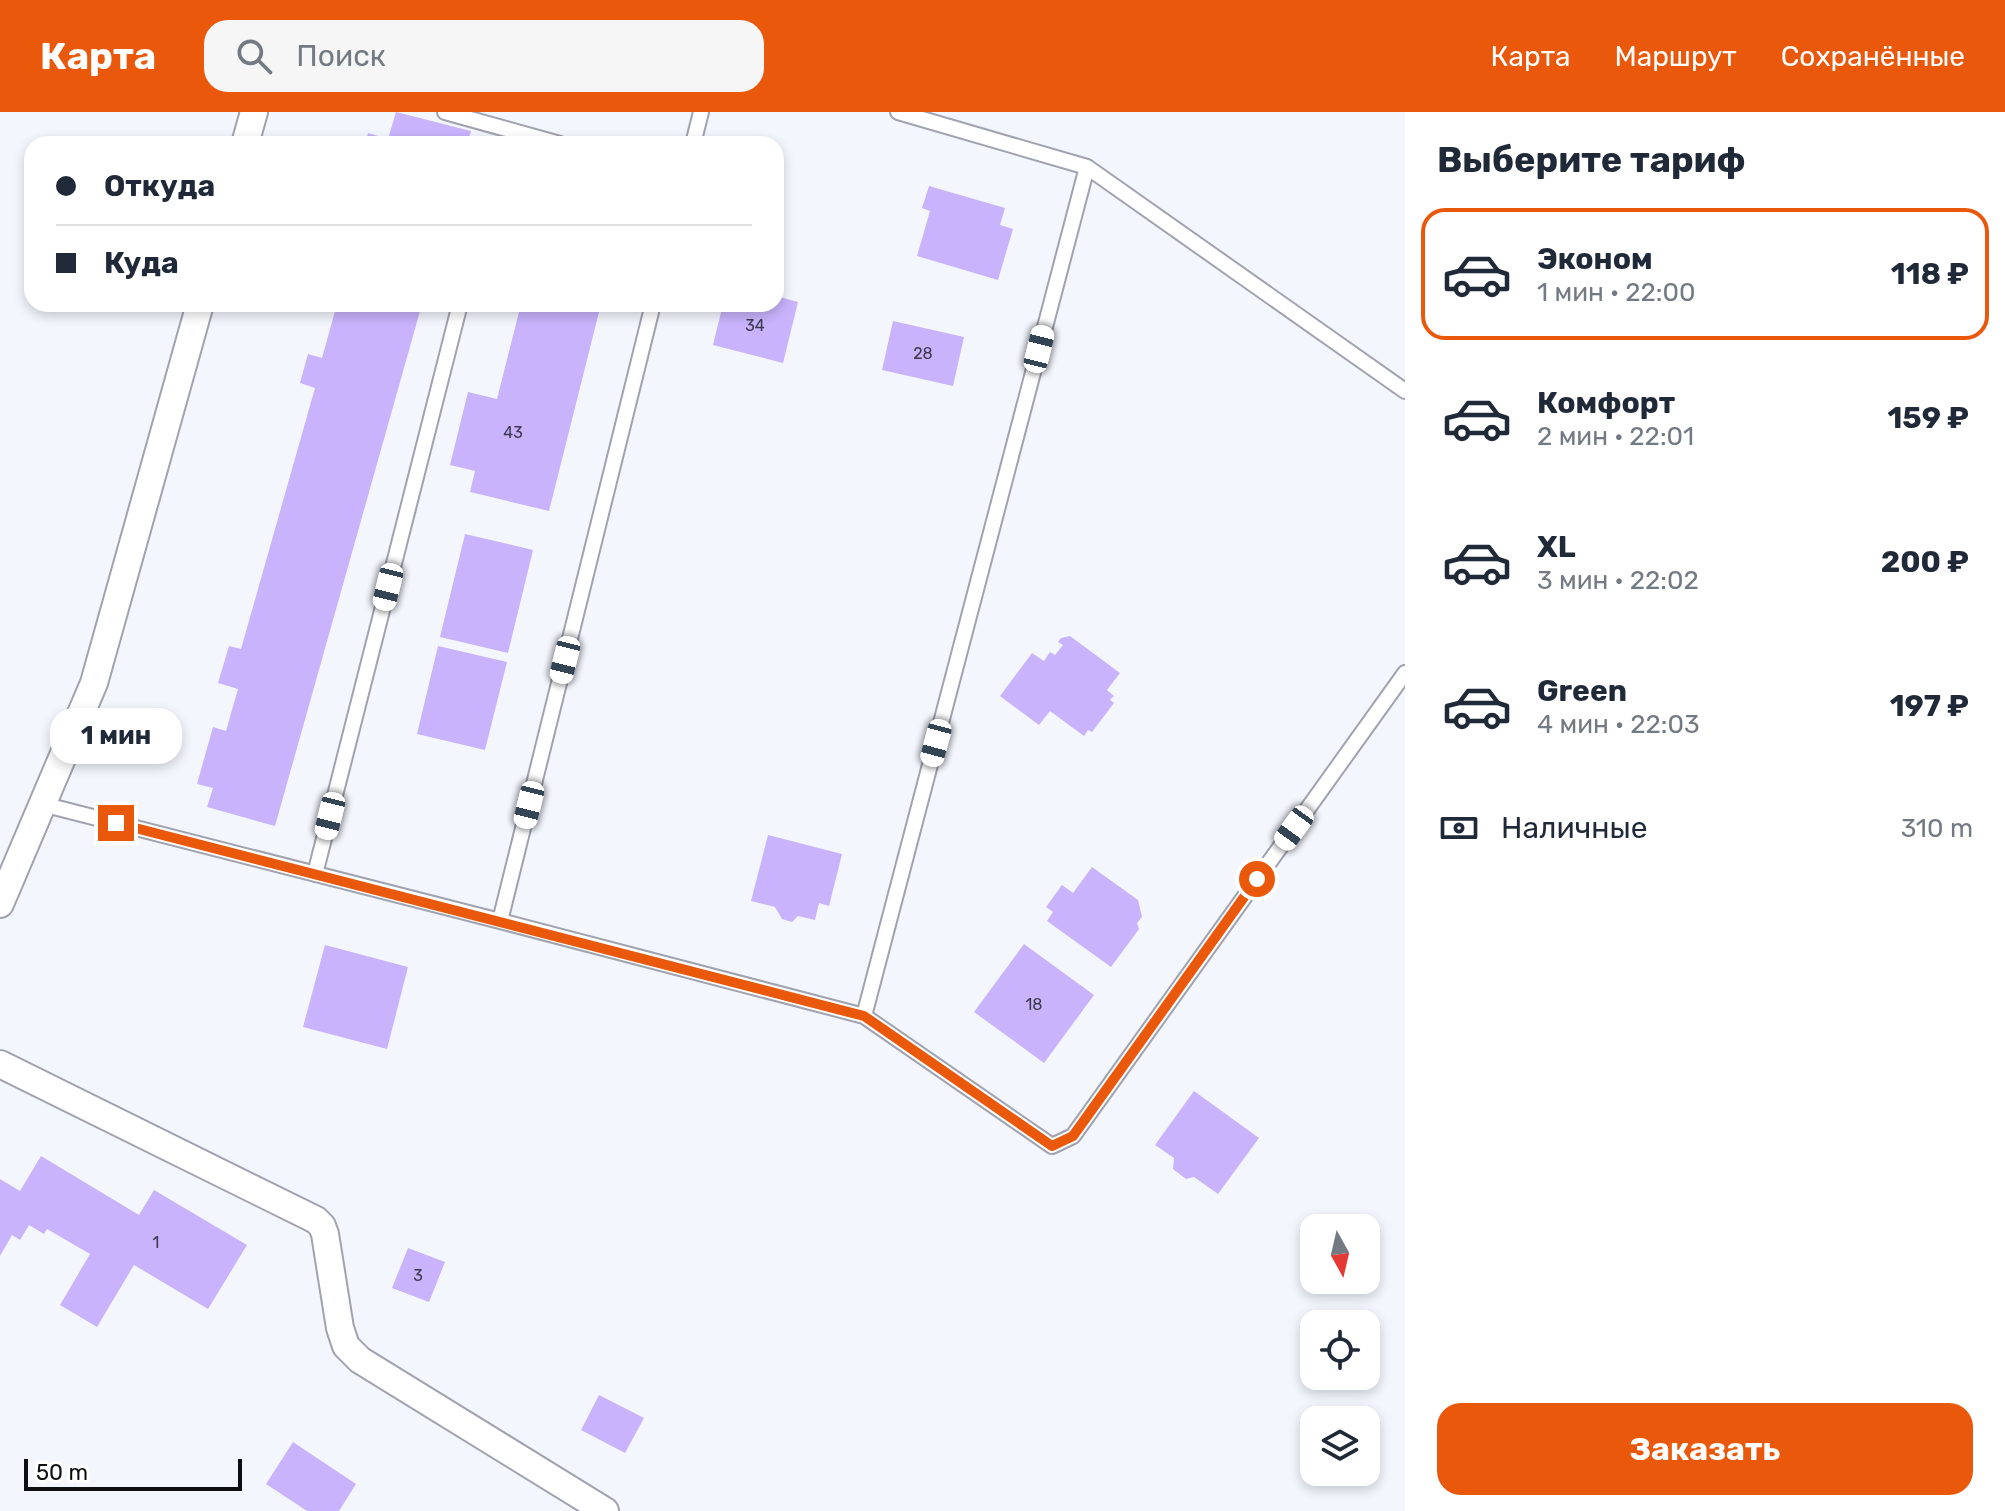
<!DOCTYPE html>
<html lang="ru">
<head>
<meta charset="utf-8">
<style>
  :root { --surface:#fff; --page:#f6f6f7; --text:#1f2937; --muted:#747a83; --line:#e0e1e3; --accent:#ea580c }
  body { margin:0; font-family:Rubik,sans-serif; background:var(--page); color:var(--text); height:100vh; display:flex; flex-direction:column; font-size:30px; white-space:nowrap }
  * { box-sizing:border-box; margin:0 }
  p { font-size:26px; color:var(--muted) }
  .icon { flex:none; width:44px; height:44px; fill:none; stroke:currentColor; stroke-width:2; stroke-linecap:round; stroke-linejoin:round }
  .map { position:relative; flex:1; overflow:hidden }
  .sheet { display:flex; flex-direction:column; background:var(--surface); width:600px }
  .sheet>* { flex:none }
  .banner { position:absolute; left:24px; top:24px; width:760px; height:176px; border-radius:24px; box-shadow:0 4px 12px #0003; display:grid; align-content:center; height:176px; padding:0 32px; background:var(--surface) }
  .needle { width:52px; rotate:172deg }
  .buttons { position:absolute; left:1300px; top:1102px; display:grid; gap:16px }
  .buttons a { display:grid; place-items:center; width:80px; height:80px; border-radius:16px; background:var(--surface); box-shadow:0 4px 12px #0003; font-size:40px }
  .scale { position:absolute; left:24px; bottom:20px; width:218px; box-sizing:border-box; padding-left:8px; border:4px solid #0e0f13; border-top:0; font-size:22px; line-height:28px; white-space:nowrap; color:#0e0f13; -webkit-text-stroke:6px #fff; paint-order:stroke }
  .end { position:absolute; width:36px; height:36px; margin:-18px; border:10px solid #ea580c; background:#fff; box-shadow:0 0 0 4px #fff }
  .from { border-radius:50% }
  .bubble { position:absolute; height:56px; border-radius:24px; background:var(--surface); box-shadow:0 4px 12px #0003; font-size:26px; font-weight:700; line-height:56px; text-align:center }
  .car { position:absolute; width:24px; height:48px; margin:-24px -12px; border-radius:10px; box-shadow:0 0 6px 2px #0007; background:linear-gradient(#fff 24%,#345 0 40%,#fff 0 76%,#345 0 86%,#fff 0) }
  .banner b { display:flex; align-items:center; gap:28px; height:76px; font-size:30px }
  .banner b+b { border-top:2px solid var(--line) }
  .banner i { width:20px; height:20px; background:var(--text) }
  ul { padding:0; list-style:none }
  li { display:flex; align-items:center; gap:24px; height:132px; margin:0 16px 12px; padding:0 16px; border:4px solid transparent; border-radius:24px }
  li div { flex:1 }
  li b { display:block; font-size:30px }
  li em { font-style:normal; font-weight:700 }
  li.current { border-color:var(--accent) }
  li>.icon { width:72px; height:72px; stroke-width:1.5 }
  h2 { padding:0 32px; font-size:36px; line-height:96px }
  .pay { display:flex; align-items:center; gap:20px; height:88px; padding:0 32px; font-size:30px }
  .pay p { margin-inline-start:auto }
  .cta { display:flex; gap:16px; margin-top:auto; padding:16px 32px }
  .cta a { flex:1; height:92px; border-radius:24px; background:var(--accent); color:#fff; font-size:32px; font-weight:700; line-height:92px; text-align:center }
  header { display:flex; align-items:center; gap:48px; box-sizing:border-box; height:112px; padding:0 40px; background:var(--accent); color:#fff }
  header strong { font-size:38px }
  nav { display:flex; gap:44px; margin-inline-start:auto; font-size:28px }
  .search { width:560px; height:72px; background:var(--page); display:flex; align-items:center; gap:20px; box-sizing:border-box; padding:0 28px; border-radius:24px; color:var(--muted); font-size:30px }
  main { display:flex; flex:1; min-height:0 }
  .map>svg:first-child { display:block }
  .building { fill:#c8b3fc }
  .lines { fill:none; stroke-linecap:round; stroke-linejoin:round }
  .service-casing { stroke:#a0a3af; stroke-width:18 }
  .minor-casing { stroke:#a0a3af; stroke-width:30 }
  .service { stroke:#fff; stroke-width:14 }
  .minor { stroke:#fff; stroke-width:26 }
  .route { stroke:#ea580c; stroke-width:10 }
  .labels { text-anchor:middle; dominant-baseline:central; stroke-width:6; stroke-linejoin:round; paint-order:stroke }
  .number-label { font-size:16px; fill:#3c384d }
</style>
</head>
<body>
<header>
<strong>Карта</strong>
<div class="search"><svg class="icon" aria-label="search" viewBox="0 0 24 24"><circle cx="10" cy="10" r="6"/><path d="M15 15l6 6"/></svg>Поиск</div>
<nav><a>Карта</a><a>Маршрут</a><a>Сохранённые</a></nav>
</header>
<main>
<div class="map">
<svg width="1405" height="1399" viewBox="0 0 1405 1399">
  <rect width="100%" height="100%" fill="#f4f6fe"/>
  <path class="building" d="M396 0 471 19 467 32H365L368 21 388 27Z
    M929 74 1005 96 1000 113 1013 117 998 168 917 144 930 99 922 96Z
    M776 184 798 190 783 251 713 233 723 192H776Z
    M337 192H422L275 714 207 695 213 676 197 672 213 615 226 619 238 577 218 571 229 534 241 537 315 276 300 271 308 242 322 246Z
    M521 192H601L549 399 470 380 475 359 450 353 468 280 497 287Z
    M893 209 964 225 953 274 882 258Z
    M465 422 533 438 508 541 440 525Z
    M1070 524 1120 561 1107 578 1114 584 1110 588 1114 591 1092 620 1088 618 1084 624 1050 599 1039 613 1000 584 1032 541 1044 549 1050 540 1055 543 1063 533 1058 530 1061 526Z
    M438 534 507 550 485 638 417 622Z
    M768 723 842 742 829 794 819 791 815 808 798 804 792 810 782 807 775 795 751 789Z
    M1092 755 1138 788 1142 805 1137 811 1139 817 1111 855 1047 809 1053 800 1046 795 1062 773 1073 781Z
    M1024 832 1094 883 1044 951 974 900Z
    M325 833 408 855 387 937 303 915Z
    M1194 979 1259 1026 1218 1082 1194 1065 1186 1067 1173 1057 1174 1046 1155 1033Z
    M41 1044 139 1103 154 1078 247 1133 208 1197 134 1153 97 1215 60 1193 90 1142 47 1117 44 1122 29 1113 20 1128 12 1123 0 1144V1067L20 1079Z
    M408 1136 445 1150 429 1190 392 1176Z
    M599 1283 644 1306 625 1341 581 1318Z
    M293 1330 356 1372 339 1399H307L266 1372Z"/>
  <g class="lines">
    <g class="service-casing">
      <path id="service" d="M445 0 560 32
        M898 0 1087 55 1405 279
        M693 32 701 0
        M42 692 500 809 653 192
        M315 762 460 192
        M500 809 864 904 1052 1034 1073 1024 1405 561
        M864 904 1087 55"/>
    </g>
    <g class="minor-casing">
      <path id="minor" d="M245 32 254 0
        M0 792 94 571 200 192
        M0 952 316 1108 322 1114 325 1122 340 1216 346 1234 360 1248 605 1399"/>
    </g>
    <use href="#service" class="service"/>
    <use href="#minor" class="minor"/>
  </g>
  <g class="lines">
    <path class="route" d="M116 711 864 904 1052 1034 1073 1024 1257 767"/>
  </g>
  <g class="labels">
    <g class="number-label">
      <text x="755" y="213">34</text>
      <text x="923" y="241">28</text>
      <text x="513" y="320">43</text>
      <text x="1034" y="892">18</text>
      <text x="156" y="1130">1</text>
      <text x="418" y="1163">3</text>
    </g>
  </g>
</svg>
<div class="buttons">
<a><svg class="needle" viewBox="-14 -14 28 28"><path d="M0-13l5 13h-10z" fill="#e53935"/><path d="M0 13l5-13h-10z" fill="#747a83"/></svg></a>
<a><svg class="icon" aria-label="locate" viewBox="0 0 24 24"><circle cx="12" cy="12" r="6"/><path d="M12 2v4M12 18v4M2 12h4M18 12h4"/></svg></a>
<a><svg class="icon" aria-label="layers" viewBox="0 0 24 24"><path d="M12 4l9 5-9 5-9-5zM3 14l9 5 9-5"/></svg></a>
</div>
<div class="scale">50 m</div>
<i class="end from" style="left:1257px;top:767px"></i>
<i class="end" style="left:116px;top:711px"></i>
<div class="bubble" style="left:50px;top:596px;width:132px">1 мин</div>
<i class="car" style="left:1039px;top:237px;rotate:14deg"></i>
<i class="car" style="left:388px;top:475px;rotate:194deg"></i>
<i class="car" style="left:565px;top:548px;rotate:194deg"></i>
<i class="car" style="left:936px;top:631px;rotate:195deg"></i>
<i class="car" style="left:529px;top:693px;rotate:194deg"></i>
<i class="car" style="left:330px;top:704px;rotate:194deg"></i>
<i class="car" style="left:1294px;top:716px;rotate:216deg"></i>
<div class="banner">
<b><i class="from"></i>Откуда</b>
<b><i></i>Куда</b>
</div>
</div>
<section class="sheet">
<h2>Выберите тариф</h2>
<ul>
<li class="current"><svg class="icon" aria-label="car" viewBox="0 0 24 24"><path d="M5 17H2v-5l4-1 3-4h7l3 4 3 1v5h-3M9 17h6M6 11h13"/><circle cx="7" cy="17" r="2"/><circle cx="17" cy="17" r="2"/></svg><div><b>Эконом</b><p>1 мин · 22:00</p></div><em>118 ₽</em></li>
<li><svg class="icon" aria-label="car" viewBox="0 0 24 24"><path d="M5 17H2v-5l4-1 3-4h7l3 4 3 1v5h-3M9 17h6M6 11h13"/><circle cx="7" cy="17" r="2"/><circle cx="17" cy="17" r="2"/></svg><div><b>Комфорт</b><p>2 мин · 22:01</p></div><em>159 ₽</em></li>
<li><svg class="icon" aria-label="car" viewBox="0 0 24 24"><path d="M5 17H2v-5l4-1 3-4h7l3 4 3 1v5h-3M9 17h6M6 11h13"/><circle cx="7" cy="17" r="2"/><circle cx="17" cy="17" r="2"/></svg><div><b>XL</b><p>3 мин · 22:02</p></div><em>200 ₽</em></li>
<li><svg class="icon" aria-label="car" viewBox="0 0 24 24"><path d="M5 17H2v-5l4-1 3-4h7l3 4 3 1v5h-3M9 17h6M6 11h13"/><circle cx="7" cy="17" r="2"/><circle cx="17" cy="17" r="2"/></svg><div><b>Green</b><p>4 мин · 22:03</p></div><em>197 ₽</em></li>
</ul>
<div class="pay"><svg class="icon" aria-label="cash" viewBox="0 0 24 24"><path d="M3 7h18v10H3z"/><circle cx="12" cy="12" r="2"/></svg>Наличные<p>310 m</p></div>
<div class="cta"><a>Заказать</a></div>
</section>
</main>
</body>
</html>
